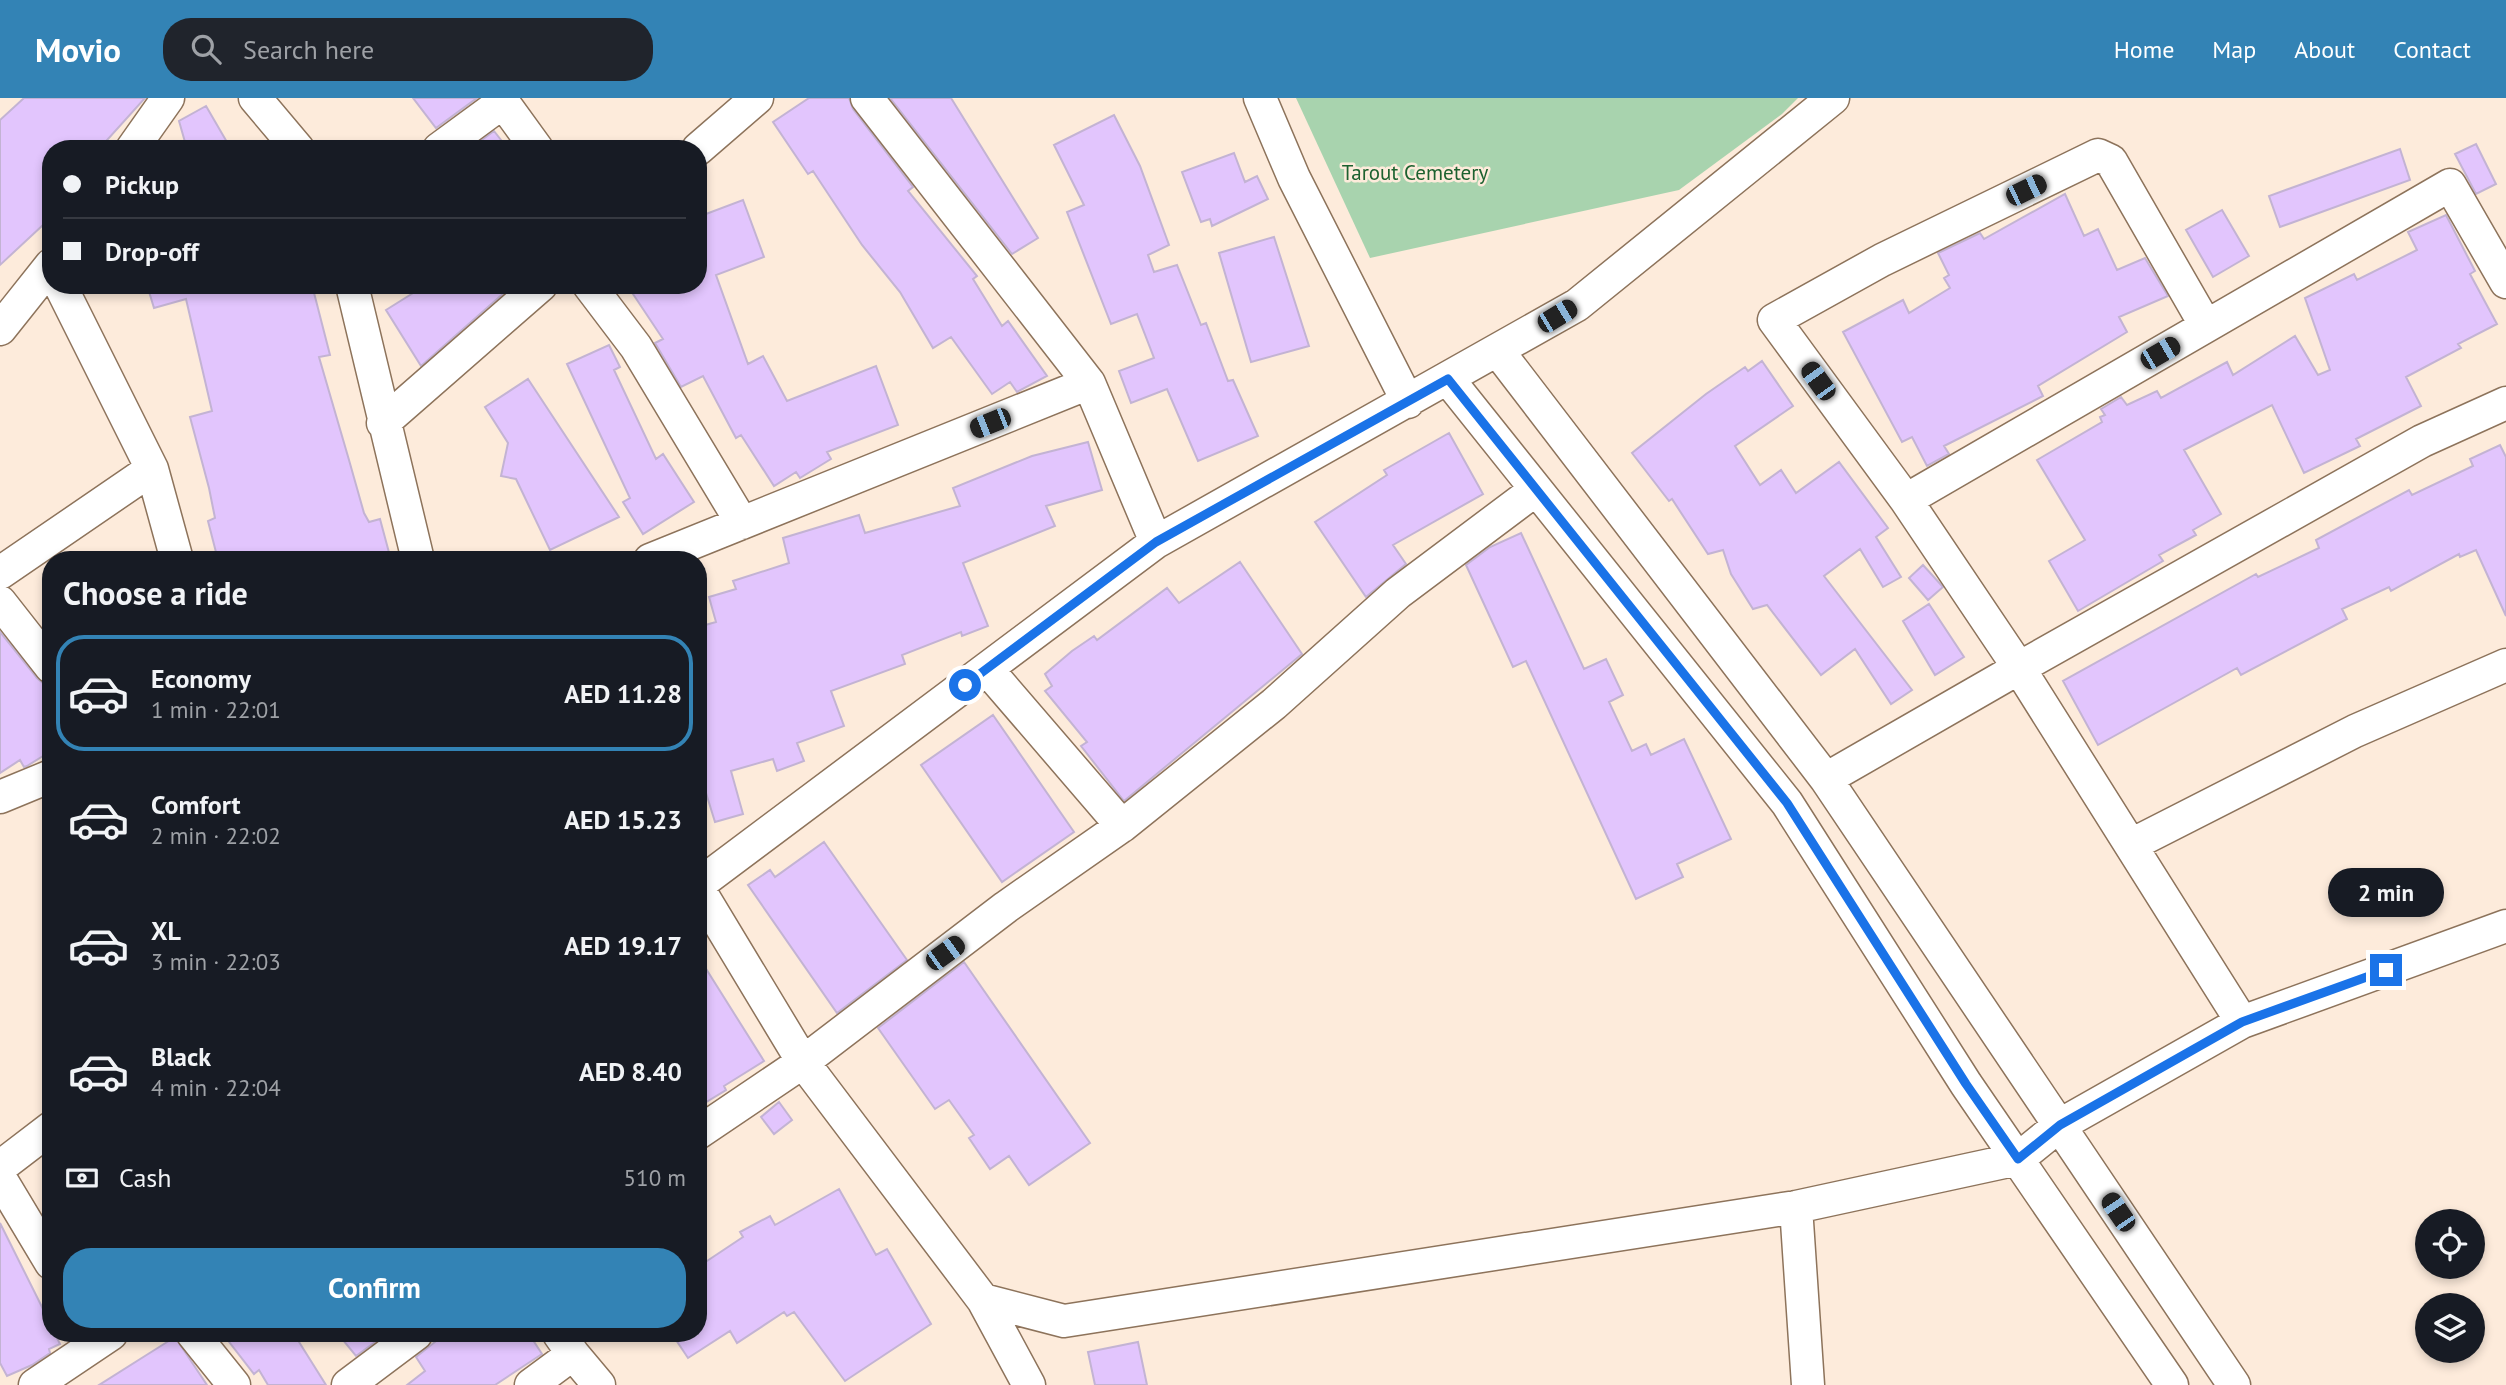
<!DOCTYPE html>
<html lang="en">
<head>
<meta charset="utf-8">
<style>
  :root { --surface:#171b24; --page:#20242c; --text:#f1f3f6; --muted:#9ea1a6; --line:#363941; --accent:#3383b5 }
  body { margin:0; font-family:"PT Sans",sans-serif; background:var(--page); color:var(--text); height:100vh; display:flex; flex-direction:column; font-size:26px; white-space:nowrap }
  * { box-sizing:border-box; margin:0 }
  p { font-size:23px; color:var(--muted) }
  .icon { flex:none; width:38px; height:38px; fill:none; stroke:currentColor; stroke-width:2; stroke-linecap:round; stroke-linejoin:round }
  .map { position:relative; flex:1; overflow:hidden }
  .drawer { position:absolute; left:42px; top:453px; width:665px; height:791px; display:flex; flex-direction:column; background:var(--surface); border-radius:28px; box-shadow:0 4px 10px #0003 }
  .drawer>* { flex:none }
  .hud { position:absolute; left:42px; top:42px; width:665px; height:154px; border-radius:28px; box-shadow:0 4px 10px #0003; display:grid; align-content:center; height:154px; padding:0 21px; background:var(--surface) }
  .fabs { position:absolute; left:2415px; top:1111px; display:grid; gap:14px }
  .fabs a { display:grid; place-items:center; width:70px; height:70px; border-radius:50%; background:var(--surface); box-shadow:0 4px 10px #0003; font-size:35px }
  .end { position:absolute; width:32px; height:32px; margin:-16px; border:9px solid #1a73e8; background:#fff; box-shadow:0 0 0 4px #fff }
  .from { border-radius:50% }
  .bubble { position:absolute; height:49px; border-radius:24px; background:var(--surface); box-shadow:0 4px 10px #0003; font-size:23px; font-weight:800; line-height:49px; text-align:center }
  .car { position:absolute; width:21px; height:42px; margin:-21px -10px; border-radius:9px; box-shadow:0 0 5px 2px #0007; background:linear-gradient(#222 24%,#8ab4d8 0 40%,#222 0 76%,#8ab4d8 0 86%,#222 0) }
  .hud b { display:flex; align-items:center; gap:24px; height:66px; font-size:26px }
  .hud b+b { border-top:2px solid var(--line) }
  .hud i { width:18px; height:18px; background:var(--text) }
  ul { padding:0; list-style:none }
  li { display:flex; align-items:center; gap:21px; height:116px; margin:0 14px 10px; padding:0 7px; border:4px solid transparent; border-radius:28px }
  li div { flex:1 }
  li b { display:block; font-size:26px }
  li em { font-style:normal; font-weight:800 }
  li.on { border-color:var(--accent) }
  li>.icon { width:63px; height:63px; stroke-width:1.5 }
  h2 { padding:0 21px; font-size:32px; line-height:84px }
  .pay { display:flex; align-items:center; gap:18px; height:77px; padding:0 21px; font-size:26px }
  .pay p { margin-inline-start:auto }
  .cta { display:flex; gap:14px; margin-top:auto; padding:14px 21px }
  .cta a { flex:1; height:80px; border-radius:28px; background:var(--accent); color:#fff; font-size:28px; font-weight:800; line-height:80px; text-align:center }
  header { display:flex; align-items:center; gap:42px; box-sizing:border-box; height:98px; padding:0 35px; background:var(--accent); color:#fff }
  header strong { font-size:33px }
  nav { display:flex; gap:38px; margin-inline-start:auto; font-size:24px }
  .search { width:490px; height:63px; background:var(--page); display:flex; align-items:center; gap:18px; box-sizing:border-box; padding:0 24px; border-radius:28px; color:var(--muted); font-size:26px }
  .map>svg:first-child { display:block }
  .green { fill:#a8d3ae }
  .building { fill:#e2c5fd; stroke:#c3b3d3; stroke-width:2 }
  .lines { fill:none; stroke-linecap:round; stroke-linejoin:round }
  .minor-casing { stroke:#8d735b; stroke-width:35 }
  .minor { stroke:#fff; stroke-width:32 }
  .route { stroke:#1a73e8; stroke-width:9 }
  .labels { text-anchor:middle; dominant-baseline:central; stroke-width:5; stroke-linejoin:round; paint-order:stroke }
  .park-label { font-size:21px; fill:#1c612f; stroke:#fdebdb }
</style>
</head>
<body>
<header>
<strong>Movio</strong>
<div class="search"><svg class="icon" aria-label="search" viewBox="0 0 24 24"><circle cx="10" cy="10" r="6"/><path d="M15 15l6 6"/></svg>Search here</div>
<nav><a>Home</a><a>Map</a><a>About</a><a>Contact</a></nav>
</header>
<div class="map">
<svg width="2506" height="1287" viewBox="0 0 2506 1287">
  <rect width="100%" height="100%" fill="#fdebdb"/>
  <path class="green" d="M1296 0H1798L1782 16 1679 92 1370 160Z"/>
  <path class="building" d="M24 0H145L99 51H51V116L44 126 0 167V22Z
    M413 0H477L436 30Z
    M809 0H849L853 11 913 89 908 93 977 178 973 181 1002 228 1008 223 1047 278 1017 294 1010 284 992 296 951 239 933 250 900 194 862 147 813 73 808 76 773 24Z
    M890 0H951L1038 140 1012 156Z
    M206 8 231 51H187L179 23Z
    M1114 17 1140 68 1169 147 1148 157 1154 174 1177 167 1201 227 1206 225 1228 283 1233 282 1258 338 1198 363 1167 291 1131 305 1119 273 1154 260 1137 216 1111 226 1067 114 1084 107 1054 47Z
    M494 33 508 51H485L479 44Z
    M2476 46 2496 86 2476 96 2455 56Z
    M2400 51 2410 82 2280 129 2269 98Z
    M1234 55 1245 84 1257 78 1268 101 1212 128 1210 121 1201 124 1182 74Z
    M2065 96 2084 138 2098 131 2117 172 2145 160 2168 198 2119 219 2127 234 2038 288 2043 298 1944 348 1949 356 1927 368 1912 339 1902 344 1843 234 1903 202 1909 215 1950 190 1944 180 1949 177 1938 155 1980 135 1984 141Z
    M743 102 764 159 716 177 748 266 763 258 787 303 876 268 898 327 827 354 831 361 800 380 796 374 774 388 741 337 736 340 703 278 681 289 655 245 663 241 627 187H698V119Z
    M2222 112 2249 158 2213 179 2186 132Z
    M2446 117 2475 173 2470 176 2497 226 2458 246 2461 250 2406 279 2421 308 2356 341 2360 348 2304 375 2272 307 2184 352 2221 416 2193 432 2196 437 2159 457 2163 463 2078 513 2049 463 2085 442 2037 362 2102 324 2100 319 2105 317 2101 311 2121 299 2127 307 2157 293 2161 300 2227 264 2233 277 2295 238 2318 277 2330 272 2305 200 2354 176 2357 182 2417 152 2408 134Z
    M1274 139 1309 248 1251 264 1219 155Z
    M147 187H312L330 257 319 259 349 362 364 415 369 424 380 421 391 462H218L208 423 215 420 209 390 190 319 212 313 186 201 154 210Z
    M426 187H513L421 268 386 212Z
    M609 247 620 269 614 272 656 361 663 356 694 404 643 436 623 404 630 400 567 266Z
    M1762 263 1793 308 1735 348 1760 387 1781 372 1796 395 1839 364 1888 430 1876 439 1901 479 1883 489 1860 451 1824 478 1912 592 1891 606 1855 551 1821 577 1767 507 1753 511 1731 476 1723 452 1708 456 1672 401 1669 403 1632 355 1706 296 1745 269 1748 273Z
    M528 281 619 419 550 452 516 381 501 378 508 345 485 309Z
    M1449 335 1483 396 1393 447 1406 466 1366 499 1315 424 1387 377 1384 372Z
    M1088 344 1102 392 1046 408 1055 428 963 465 988 528 962 538 961 534 902 557 905 566 831 593 844 628 797 645 804 663 777 673 773 661 731 673 743 716 715 724 706 695 698 698V529L716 524 709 499 736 491 733 483 789 465 783 440 859 417 865 435 960 408 953 390 1032 358Z
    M2500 347 2506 359V518L2476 452 2460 459 2459 456 2391 493 2389 489 2342 511 2347 521 2241 577 2237 570 2098 647 2063 583 2256 476 2258 479 2319 450 2316 442 2409 392 2412 397 2473 368 2470 361Z
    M1521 435 1584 571 1606 561 1623 597 1609 604 1632 653 1646 646 1651 657 1684 641 1731 741 1677 766 1683 779 1636 801 1526 563 1513 569 1466 467 1490 449Z
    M1240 464 1302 556 1124 703 1081 648 1087 644 1045 593 1052 588 1045 576 1072 553 1094 538 1097 542 1167 490 1179 505Z
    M1923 467 1943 489 1928 502 1909 480Z
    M1929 506 1964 559 1935 577 1903 523Z
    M0 534 37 580 51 592V653L27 668 24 669 20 662 0 675Z
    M993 617 1074 734 1002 784 921 667Z
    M824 744 907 862 837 915 748 787 770 772 775 779Z
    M698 858 764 963 724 988 726 992 698 1009Z
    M964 864 1090 1045 1029 1087 1009 1058 990 1071 969 1040 974 1037 949 1002 935 1011 878 930Z
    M779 1004 792 1022 774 1036 761 1019Z
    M839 1091 876 1157 887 1151 931 1226 845 1283 794 1214 787 1218 784 1214 737 1245 730 1233 688 1260 672 1236H698V1169L743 1139 740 1134 770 1118 775 1127Z
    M0 1125 51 1227V1236H55L60 1246 49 1251 50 1255 32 1267 7 1278 0 1265Z
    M223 1236H294L326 1287H268L259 1272 254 1276Z
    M338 1236H386L356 1258Z
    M445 1236H451L456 1243 468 1236H529L542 1256 495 1287H407L425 1273 416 1259Z
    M175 1239 207 1287H99Z
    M1138 1244 1147 1287H1095L1088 1254Z"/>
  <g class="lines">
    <g class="minor-casing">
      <path id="minor" d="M255 0 298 51
        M867 0 1089 285 1156 444
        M1260 0 1294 80 1408 304
        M132 51 168 0
        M439 51 503 4 537 51
        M698 51 757 0
        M60 187 152 371 177 462
        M352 187 418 462
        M589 187 636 249 742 425
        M2206 228 2111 63 2098 57 1882 162 1774 222 1906 402 2019 570 2422 343 2506 305
        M0 231 51 167
        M1498 253 1826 681 2234 1287
        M1448 281 1787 705 1966 986 2172 1287
        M383 325 541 187
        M1906 402 2450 87 2506 184
        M650 462 1089 285
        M0 475 152 371
        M0 504 51 569
        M987 571 1122 728
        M1826 681 2019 570 2242 924
        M0 699 51 678
        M2131 747 2355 633 2506 567
        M698 787 1156 444 1577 207 1833 0
        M698 790 803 964 983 1202 1064 1223 1796 1109 2018 1061 2060 1027 2242 924 2506 828
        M698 1035 803 964 1006 809 1122 728 1274 606 1398 495 1534 393
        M0 1069 51 1030
        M0 1080 51 1165
        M1796 1109 1808 1287
        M983 1202 1029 1287
        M193 1236 234 1287
        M573 1256 599 1287
        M35 1287 111 1236
        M348 1287 416 1236
        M531 1287 573 1256 559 1236"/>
    </g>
    <use href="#minor" class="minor"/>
  </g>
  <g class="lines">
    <path class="route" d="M965 587 1156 444 1448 281 1787 705 1966 986 2018 1061 2060 1027 2242 924 2386 872"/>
  </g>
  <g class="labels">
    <g class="park-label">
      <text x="1415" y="74">Tarout Cemetery</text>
    </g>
  </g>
</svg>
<div class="fabs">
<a><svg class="icon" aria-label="locate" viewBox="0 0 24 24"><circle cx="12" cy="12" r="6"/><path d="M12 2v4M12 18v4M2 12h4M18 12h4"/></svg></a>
<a><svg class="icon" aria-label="layers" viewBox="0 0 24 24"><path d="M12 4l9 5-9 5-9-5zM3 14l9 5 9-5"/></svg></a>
</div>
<i class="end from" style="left:965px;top:587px"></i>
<i class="end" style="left:2386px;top:872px"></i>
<div class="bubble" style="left:2328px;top:770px;width:116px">2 min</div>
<i class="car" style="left:2026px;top:92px;rotate:64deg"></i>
<i class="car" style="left:1557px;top:218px;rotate:59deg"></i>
<i class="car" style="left:2160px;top:255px;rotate:60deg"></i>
<i class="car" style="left:1818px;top:283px;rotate:324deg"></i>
<i class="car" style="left:990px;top:325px;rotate:248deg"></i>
<i class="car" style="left:945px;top:855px;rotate:54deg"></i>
<i class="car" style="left:2118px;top:1114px;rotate:326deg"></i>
<div class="hud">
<b><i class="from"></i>Pickup</b>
<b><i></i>Drop-off</b>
</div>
<section class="drawer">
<h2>Choose a ride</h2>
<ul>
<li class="on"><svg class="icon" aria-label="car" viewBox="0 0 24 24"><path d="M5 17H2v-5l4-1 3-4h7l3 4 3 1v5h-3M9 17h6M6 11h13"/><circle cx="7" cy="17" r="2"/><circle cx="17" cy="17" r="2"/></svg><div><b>Economy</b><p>1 min · 22:01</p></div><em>AED 11.28</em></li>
<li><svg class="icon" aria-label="car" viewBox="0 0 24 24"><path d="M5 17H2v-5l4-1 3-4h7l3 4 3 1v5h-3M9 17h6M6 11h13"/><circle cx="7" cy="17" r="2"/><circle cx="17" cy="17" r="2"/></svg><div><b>Comfort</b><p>2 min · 22:02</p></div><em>AED 15.23</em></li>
<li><svg class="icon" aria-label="car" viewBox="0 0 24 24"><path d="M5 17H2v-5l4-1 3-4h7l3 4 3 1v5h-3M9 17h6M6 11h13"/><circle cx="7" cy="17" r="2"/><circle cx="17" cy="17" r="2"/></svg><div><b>XL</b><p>3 min · 22:03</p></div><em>AED 19.17</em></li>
<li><svg class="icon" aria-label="car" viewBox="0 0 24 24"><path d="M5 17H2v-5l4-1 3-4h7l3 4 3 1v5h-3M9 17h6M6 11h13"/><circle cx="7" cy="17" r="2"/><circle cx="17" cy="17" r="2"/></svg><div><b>Black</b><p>4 min · 22:04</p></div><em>AED 8.40</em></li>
</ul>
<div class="pay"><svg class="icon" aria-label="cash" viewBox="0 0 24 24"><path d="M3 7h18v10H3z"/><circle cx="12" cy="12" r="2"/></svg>Cash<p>510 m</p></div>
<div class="cta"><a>Confirm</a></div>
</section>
</div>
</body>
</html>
